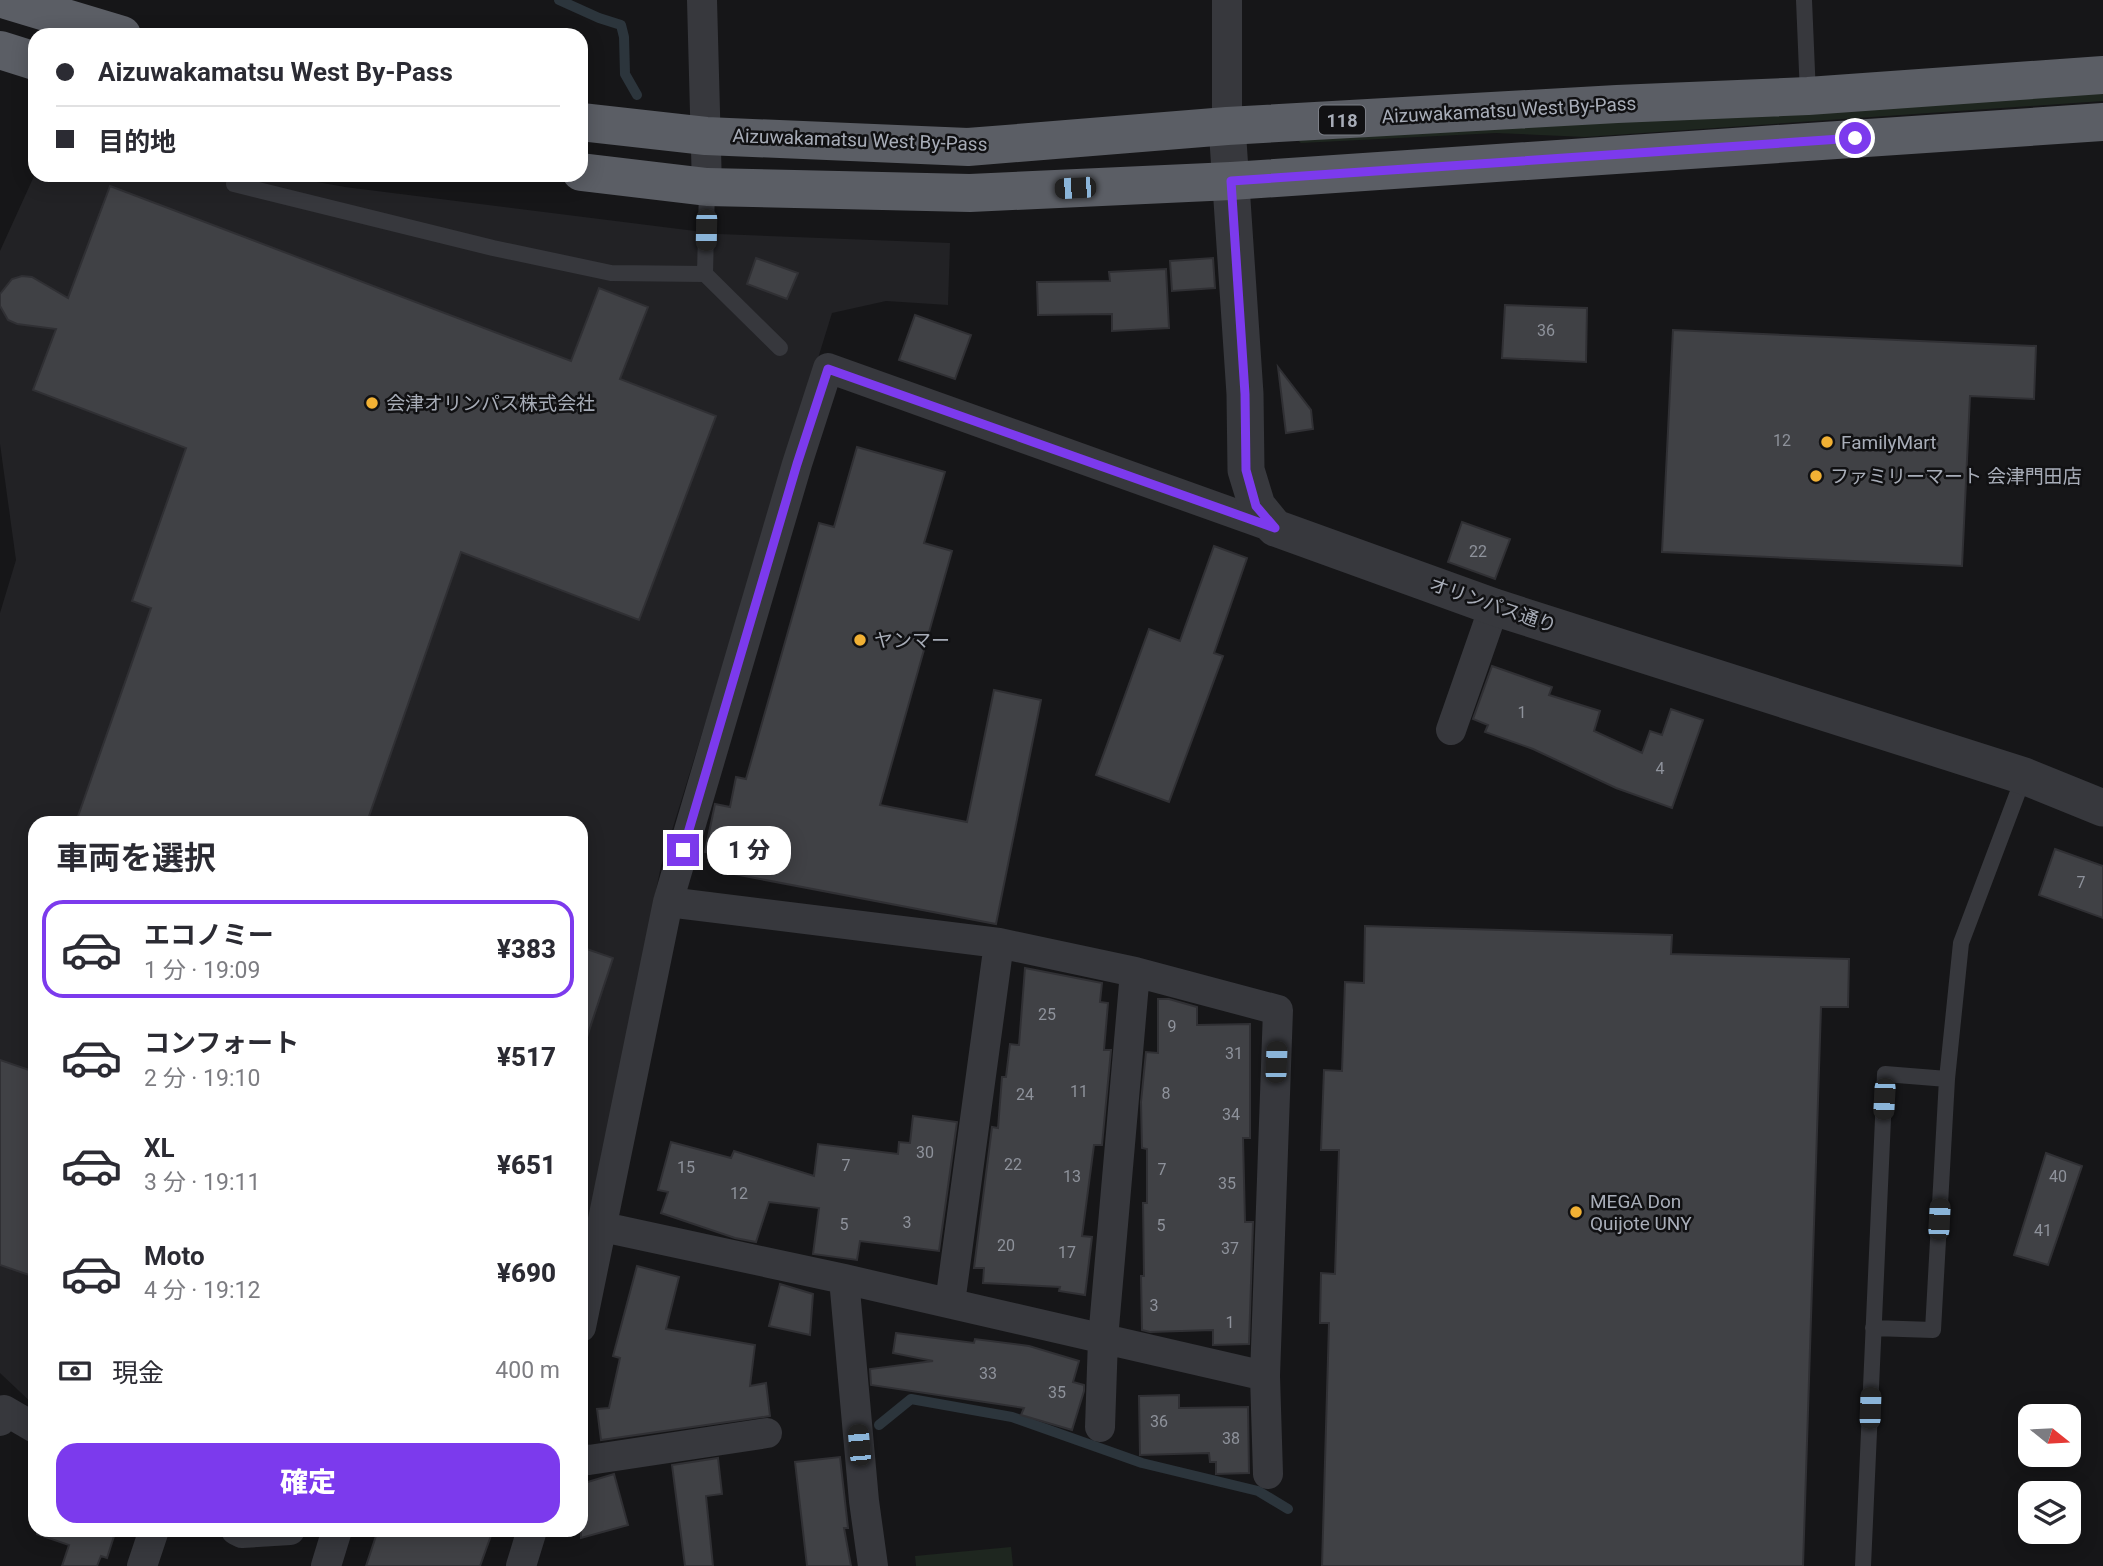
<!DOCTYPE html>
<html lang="ja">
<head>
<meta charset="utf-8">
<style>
  :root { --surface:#fff; --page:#f2f2f3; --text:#2b2b33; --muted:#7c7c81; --line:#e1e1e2; --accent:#7c3aed }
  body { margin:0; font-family:Roboto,"Noto Sans JP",sans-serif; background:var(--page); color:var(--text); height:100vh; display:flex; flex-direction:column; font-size:26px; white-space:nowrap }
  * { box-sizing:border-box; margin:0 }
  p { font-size:23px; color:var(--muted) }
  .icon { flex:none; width:38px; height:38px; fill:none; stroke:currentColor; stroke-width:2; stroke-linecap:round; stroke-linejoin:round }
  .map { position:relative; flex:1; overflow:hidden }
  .sheet { position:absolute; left:28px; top:816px; width:560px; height:721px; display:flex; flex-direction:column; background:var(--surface); border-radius:21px; box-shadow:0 4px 18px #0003 }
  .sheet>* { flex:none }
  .hud { position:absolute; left:28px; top:28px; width:560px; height:154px; border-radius:21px; box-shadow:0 4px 18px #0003; display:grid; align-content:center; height:154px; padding:0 28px; background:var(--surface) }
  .needle { width:46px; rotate:108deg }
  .fabs { position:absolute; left:2018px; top:1404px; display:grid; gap:14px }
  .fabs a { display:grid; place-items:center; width:63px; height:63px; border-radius:14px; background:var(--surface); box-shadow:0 4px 18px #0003; font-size:35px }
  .end { position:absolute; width:32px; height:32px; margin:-16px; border:9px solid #7c3aed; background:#fff; box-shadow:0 0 0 4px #fff }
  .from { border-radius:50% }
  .bubble { position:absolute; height:49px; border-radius:21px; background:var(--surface); box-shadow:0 4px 18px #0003; font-size:23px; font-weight:800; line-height:49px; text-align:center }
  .car { position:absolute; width:21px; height:42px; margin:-21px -10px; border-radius:9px; box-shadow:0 0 5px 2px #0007; background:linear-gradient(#222 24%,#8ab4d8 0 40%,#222 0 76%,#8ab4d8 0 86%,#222 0) }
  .hud b { display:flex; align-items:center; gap:24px; height:66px; font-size:26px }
  .hud b+b { border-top:2px solid var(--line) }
  .hud i { width:18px; height:18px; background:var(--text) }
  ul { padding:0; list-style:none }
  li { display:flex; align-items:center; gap:21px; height:98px; margin:0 14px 10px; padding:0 14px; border:4px solid transparent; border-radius:21px }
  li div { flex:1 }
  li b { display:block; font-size:26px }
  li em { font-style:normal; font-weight:800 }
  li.on { border-color:var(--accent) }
  li>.icon { width:63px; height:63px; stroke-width:1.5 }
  h2 { padding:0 28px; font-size:32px; line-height:84px }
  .pay { display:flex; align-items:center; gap:18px; height:77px; padding:0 28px; font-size:26px }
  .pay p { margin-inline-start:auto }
  .cta { display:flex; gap:14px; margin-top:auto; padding:14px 28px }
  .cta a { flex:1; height:80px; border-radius:21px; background:var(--accent); color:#fff; font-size:28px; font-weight:800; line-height:80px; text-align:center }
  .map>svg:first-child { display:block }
  .built { fill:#222225 }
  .green { fill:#1e261f }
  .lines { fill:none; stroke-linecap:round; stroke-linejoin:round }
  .stream { stroke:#2c353c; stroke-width:10 }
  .building { fill:#404145; stroke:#303034; stroke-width:2 }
  .service { stroke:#37383d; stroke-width:16 }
  .minor { stroke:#37383d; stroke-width:30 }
  .tertiary { stroke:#37383d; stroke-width:37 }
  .trunk { stroke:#5b5e65; stroke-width:38 }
  .route { stroke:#7c3aed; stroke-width:9 }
  .poi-dot { fill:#f2b134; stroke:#111113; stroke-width:2.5 }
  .labels { text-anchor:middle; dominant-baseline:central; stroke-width:5; stroke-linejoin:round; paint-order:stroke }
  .number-label { font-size:16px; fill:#8e929b }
  .shield { fill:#111113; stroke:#7b7e86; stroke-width:2 }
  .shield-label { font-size:18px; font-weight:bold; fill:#a8adb8 }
  .street-label { font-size:19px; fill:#a8adb8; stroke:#111113 }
  .poi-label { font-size:19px; fill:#a8adb8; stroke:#111113; text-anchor:start }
</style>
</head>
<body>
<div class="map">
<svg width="2103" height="1566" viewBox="0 0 2103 1566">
  <rect width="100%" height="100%" fill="#161618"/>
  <path class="built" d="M35 174 278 175 345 187 719 234 950 243 948 305 886 301 832 313 661 866 581 1257V822H35V1406L0 1373V613L16 560 0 444V251Z"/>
  <path class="green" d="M2103 91V101L1585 137 1496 133 1301 143 1296 139Z
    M1011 1547 1013 1566H916L915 1556Z"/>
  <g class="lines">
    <path class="stream" d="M559 0 599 18 621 25 624 37 625 74 637 95
      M879 1425 911 1399 1012 1417 1142 1463 1258 1491 1288 1509"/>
  </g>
  <path class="building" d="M110 186 571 361 599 288 648 307 620 379 716 416 639 620 461 552 367 822H76L151 608 132 601 186 448 33 390 56 329 17 324 8 320 0 306V294L12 279 22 276 32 277 68 298Z
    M756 258 798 273 787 299 747 284Z
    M1213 258 1215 288 1172 291 1170 261Z
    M1166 269 1169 328 1112 331V314L1038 315 1037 282 1110 281 1109 272Z
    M1505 305 1587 308 1586 362 1502 358Z
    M915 315 971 335 955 379 899 360Z
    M1673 330 2036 346 2034 399 1970 396 1962 566 1662 552Z
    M1278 367 1311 410 1313 429 1286 433Z
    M857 447 945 472 924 543 952 551 880 805 967 822 994 690 1041 700 996 924 718 871 721 855 705 852 715 804 730 807 736 777 746 779 819 523 834 527Z
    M1462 522 1510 539 1495 579 1448 562Z
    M1214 546 1247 558 1214 653 1223 656 1169 802 1096 775 1149 629 1180 641Z
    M1492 666 1552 687 1549 695 1600 711 1594 731 1642 753 1650 731 1662 735 1671 709 1703 720 1672 808 1616 788 1533 749 1485 732 1488 725 1473 719Z
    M2055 849 2103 866V918L2039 895Z
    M1365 926 1672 935 1671 954 1849 959 1848 1007H1821L1803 1566H1322L1329 1323H1320L1321 1273 1335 1274 1339 1150H1321L1324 1070 1342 1071 1345 982 1364 983Z
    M581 947 613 958 586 1040 581 1039Z
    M1025 968 1102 983 1100 1002 1108 1003 1104 1050H1111L1102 1145H1094L1082 1236 1092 1237 1085 1295 1059 1291 1060 1287 983 1283 984 1268H974L992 1127 998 1128 1002 1077H1006L1010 1044 1019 1045Z
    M1158 999H1169L1197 1007V1025L1250 1024V1138H1243L1245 1222H1253L1249 1344 1213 1345V1330L1150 1332 1142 1330 1141 1276H1144L1143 1203H1147V1149L1142 1148 1141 1102 1146 1052 1158 1053Z
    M0 1060 35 1072V1277L0 1265Z
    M913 1116 957 1122 939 1251 860 1241 857 1260 813 1254 819 1208 769 1202 756 1242 735 1238 661 1213 668 1192 658 1190 671 1142 731 1158 734 1151 814 1176 818 1144 898 1154 899 1142 910 1143Z
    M2046 1153 2082 1166 2048 1265 2014 1255Z
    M637 1266 679 1277 666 1329 755 1345 750 1386 766 1383 770 1416 601 1440 597 1409 609 1408 620 1358 613 1356Z
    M780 1284 813 1294 810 1335 769 1326Z
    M896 1333 974 1343 975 1339 1029 1346 1079 1361 1073 1382 1084 1385V1391L1072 1430 1021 1415 1024 1408 871 1385 870 1369 933 1361 893 1353Z
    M1179 1395V1408L1248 1407 1249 1473 1216 1474V1462H1210L1209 1453 1140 1455 1139 1396Z
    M840 1457 848 1528H844L851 1566H807L795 1462Z
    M718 1458 722 1494 706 1496 713 1566H685L672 1465Z
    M614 1474 628 1525 581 1538V1484Z
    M37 1530H116L107 1558 101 1556 97 1566H62L69 1545 37 1534Z
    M378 1530H493L480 1566H366Z"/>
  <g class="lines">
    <path class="service" d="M1804 0 1808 95
      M234 184 493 248 611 273 705 274
      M707 187 705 274 780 348
      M1873 1328 1933 1330 1947 1079
      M1863 1566 1885 1074 1947 1079 1961 943 2024 776"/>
    <path class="minor" d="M702 0 707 187
      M1227 0V126
      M1451 730 1494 607
      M668 902 999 943 1135 972 1278 1010 1265 1376 1268 1474
      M603 1227 844 1279 1265 1376
      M844 1279 864 1501 873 1566
      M950 1303 999 943
      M581 1327 668 902 797 464 828 368 1275 528
      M0 1421 4 1410 35 1428
      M1100 1427 1103 1339 1135 972
      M581 1459 589 1460 767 1433
      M236 1530 242 1533 290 1530
      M142 1566 154 1530
      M326 1566 337 1530
      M521 1566 532 1530"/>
    <path class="tertiary" d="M1227 126 1245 394 1246 470 1257 506 1275 528 1494 607 2024 776 2103 808"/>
    <path class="trunk" d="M6 0 122 35
      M0 50 35 61
      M581 122 706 136 968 147 1227 126 1617 104 1808 96 2103 75
      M581 172 707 187 970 193 1231 181 2103 122"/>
  </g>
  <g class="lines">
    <path class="route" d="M683 850 797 464 828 369 1275 528 1256 506 1246 470 1245 394 1231 181 1855 138"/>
  </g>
  <g class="poi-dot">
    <circle cx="372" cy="403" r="7"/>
    <circle cx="1827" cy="442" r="7"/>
    <circle cx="1816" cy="476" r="7"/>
    <circle cx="860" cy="640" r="7"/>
    <circle cx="1576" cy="1212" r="7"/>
  </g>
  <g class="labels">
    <g class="number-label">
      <text x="1546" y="330">36</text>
      <text x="1782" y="440">12</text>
      <text x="1478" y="551">22</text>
      <text x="1522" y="712">1</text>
      <text x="1660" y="768">4</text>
      <text x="2081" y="882">7</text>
      <text x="1047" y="1014">25</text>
      <text x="1172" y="1026">9</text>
      <text x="1234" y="1053">31</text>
      <text x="1079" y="1091">11</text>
      <text x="1166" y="1093">8</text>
      <text x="1025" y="1094">24</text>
      <text x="1231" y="1114">34</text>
      <text x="925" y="1152">30</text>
      <text x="1013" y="1164">22</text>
      <text x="846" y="1165">7</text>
      <text x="686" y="1167">15</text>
      <text x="1162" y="1169">7</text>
      <text x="1072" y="1176">13</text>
      <text x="2058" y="1176">40</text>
      <text x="1227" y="1183">35</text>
      <text x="739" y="1193">12</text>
      <text x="907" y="1222">3</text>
      <text x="844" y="1224">5</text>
      <text x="1161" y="1225">5</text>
      <text x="2043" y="1230">41</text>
      <text x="1006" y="1245">20</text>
      <text x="1230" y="1248">37</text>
      <text x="1067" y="1252">17</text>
      <text x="1154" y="1305">3</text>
      <text x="1230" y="1322">1</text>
      <text x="988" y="1373">33</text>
      <text x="1057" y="1392">35</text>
      <text x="1159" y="1421">36</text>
      <text x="1231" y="1438">38</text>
    </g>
    <rect class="shield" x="1319" y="105.5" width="46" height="29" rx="5"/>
    <g class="shield-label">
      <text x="1342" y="120">118</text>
    </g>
    <g class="street-label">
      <text transform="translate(1509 110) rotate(-3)">Aizuwakamatsu West By-Pass</text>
      <text transform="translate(860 140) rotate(2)">Aizuwakamatsu West By-Pass</text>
      <text transform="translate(1493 605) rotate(19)">オリンパス通り</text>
    </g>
    <g class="poi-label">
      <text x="386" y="403">会津オリンパス株式会社</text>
      <text x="1841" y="442">FamilyMart</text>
      <text x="1830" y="476">ファミリーマート 会津門田店</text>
      <text x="874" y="640">ヤンマー</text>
      <text x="1590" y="1201">MEGA Don<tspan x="1590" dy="22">Quijote UNY</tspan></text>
    </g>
  </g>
</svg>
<div class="fabs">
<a><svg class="needle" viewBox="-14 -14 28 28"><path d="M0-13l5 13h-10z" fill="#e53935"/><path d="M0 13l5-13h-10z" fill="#7c7c81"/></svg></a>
<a><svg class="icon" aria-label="layers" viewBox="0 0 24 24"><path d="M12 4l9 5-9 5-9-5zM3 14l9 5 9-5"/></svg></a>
</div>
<i class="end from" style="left:1855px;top:138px"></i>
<i class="end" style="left:683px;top:850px"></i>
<div class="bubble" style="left:707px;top:826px;width:84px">1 分</div>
<i class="car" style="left:1075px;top:188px;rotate:267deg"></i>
<i class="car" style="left:706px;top:230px;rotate:181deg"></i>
<i class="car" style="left:1276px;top:1062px;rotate:2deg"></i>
<i class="car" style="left:1884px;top:1099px;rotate:183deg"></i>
<i class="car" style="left:1939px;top:1219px;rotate:3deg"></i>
<i class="car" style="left:1870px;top:1408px;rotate:2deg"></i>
<i class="car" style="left:859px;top:1445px;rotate:355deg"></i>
<div class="hud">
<b><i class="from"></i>Aizuwakamatsu West By-Pass</b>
<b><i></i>目的地</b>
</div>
<section class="sheet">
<h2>車両を選択</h2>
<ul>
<li class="on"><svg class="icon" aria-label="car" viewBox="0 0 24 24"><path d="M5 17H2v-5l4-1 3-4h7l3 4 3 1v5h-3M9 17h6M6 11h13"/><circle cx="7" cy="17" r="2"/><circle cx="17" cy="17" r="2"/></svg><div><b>エコノミー</b><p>1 分 · 19:09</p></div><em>¥383</em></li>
<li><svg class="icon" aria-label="car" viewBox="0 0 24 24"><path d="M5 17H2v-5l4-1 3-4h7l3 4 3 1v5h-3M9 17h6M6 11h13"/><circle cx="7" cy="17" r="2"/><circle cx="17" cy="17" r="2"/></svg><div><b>コンフォート</b><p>2 分 · 19:10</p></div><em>¥517</em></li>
<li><svg class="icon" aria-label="car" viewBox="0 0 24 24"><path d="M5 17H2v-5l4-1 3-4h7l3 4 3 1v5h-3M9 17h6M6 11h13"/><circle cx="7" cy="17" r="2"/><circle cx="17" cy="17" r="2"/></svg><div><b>XL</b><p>3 分 · 19:11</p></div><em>¥651</em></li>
<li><svg class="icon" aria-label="car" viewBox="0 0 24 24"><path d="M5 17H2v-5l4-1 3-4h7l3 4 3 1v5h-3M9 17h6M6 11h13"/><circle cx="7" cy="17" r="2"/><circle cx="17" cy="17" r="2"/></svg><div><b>Moto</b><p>4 分 · 19:12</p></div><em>¥690</em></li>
</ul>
<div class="pay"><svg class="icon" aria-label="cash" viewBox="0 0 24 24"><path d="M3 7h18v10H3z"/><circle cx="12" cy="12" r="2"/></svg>現金<p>400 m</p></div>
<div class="cta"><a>確定</a></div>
</section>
</div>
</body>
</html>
